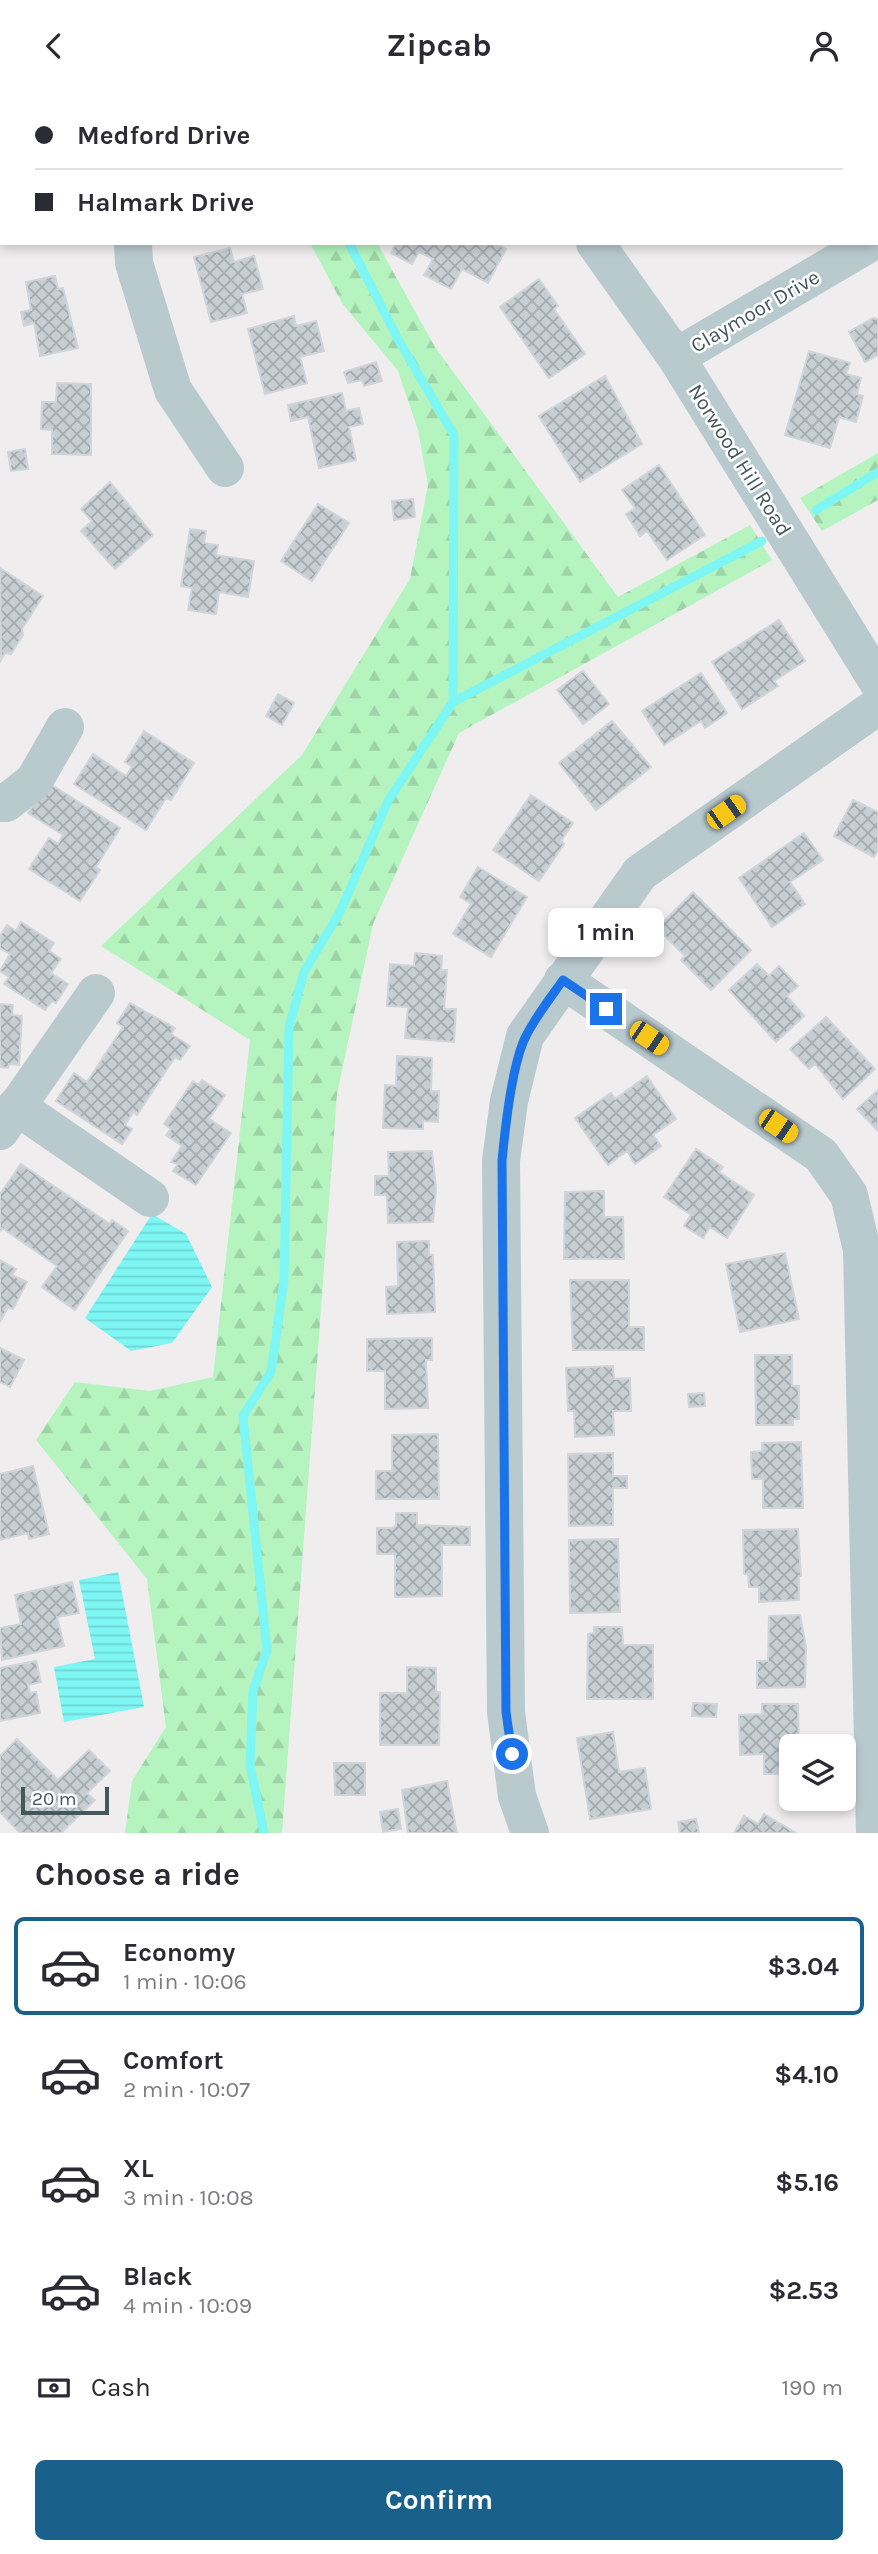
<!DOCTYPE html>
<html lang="en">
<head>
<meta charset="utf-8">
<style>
  :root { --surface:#fff; --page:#f7f7f7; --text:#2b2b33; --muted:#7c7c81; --line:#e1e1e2; --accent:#19618a }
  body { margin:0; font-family:Karla,sans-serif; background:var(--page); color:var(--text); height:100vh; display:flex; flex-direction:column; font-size:26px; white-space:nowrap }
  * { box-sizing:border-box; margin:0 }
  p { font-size:23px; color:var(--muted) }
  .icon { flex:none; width:38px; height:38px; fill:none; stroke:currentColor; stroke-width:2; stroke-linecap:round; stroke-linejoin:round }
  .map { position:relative; height:1742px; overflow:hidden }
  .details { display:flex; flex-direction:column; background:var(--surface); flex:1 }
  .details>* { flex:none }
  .banner { position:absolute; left:0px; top:0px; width:878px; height:154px; box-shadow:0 4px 10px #0003; display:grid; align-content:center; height:154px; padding:0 35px; background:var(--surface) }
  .fabs { position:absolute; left:779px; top:1643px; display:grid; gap:14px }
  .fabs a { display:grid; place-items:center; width:77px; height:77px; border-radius:10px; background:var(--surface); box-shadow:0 4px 10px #0003; font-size:35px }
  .scale { position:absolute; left:21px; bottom:18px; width:88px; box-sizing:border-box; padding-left:7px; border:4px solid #43575d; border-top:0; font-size:19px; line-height:24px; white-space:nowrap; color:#43575d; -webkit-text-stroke:5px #fff; paint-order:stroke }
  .end { position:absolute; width:32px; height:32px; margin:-16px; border:9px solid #1a73e8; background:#fff; box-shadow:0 0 0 4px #fff }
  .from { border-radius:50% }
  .bubble { position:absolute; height:49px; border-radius:10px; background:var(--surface); box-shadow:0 4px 10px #0003; font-size:23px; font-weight:700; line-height:49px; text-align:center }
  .car { position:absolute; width:21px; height:42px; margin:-21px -10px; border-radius:9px; box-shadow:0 0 5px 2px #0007; background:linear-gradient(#f5c518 24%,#345 0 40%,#f5c518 0 76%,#345 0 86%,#f5c518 0) }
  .banner b { display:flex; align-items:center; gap:24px; height:66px; font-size:26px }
  .banner b+b { border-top:2px solid var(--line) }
  .banner i { width:18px; height:18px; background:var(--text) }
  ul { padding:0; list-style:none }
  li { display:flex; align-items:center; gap:21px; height:98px; margin:0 14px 10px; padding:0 21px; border:4px solid transparent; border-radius:10px }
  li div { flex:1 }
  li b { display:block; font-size:26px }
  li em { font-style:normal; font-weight:700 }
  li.selected { border-color:var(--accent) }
  li>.icon { width:63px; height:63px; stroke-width:1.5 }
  h2 { padding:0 35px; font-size:32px; line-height:84px }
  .pay { display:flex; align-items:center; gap:18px; height:77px; padding:0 35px; font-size:26px }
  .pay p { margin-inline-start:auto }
  .button { display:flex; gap:14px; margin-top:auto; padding:14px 35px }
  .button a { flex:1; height:80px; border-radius:10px; background:var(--accent); color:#fff; font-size:28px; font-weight:700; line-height:80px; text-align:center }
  header { display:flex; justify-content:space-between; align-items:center; height:91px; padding:0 35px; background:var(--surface); font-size:32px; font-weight:700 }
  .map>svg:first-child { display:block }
  .forest { fill:url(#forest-firs) }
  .water { fill:url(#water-rules) }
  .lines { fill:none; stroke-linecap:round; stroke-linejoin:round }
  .stream { stroke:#7df6f4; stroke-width:9 }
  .building { fill:url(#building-cross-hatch); stroke:#d0d5da; stroke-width:2 }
  .minor { stroke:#b9cacf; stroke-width:38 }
  .route { stroke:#1a73e8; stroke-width:9 }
  .labels { text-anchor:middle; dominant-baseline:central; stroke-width:5; stroke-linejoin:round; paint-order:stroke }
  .street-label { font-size:21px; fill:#43575d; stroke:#fff }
</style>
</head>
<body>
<header><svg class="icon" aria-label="back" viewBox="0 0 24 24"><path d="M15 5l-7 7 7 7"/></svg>Zipcab<svg class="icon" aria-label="person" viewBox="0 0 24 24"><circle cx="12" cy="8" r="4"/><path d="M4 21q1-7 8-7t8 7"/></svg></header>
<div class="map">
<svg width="878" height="1742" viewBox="0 0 878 1742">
  <defs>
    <pattern id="forest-firs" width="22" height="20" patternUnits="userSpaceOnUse" patternTransform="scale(1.75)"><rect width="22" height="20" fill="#b5f4bf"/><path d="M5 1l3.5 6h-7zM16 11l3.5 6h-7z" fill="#9dd3a7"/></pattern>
    <pattern id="water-rules" width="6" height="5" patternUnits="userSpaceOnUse" patternTransform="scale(1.75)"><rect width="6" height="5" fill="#7df6f4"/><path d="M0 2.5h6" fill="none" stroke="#6dd5d4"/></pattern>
    <pattern id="building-cross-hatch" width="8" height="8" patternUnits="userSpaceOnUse" patternTransform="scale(1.75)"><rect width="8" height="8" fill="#c8cfd3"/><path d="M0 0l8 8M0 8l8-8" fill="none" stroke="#a4abae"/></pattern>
  </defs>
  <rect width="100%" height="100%" fill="#f0edee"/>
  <path class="forest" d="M310 152H377L435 256 618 506 750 434 772 469 459 642 373 833 337 1003 282 1742H125L132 1690 166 1636 147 1488 36 1349 75 1291 150 1300 213 1286 250 949 101 855 302 664 410 488 428 394 418 339 398 280 342 212Z
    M878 362V409L822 440 800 407Z"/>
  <path class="water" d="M152 1123 186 1143 212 1196 172 1252 131 1260 85 1227Z
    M118 1481 144 1616 64 1631 54 1576 95 1568 79 1489Z"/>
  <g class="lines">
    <path class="stream" d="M816 419 878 381
      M453 611 762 450
      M264 1742 250 1674 253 1600 267 1559 243 1325 271 1281 284 1189 289 937 304 881 341 819 388 710 453 611 454 344 399 250 349 152"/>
  </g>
  <path class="building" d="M718 0H795L790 2Z
    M396 152H496L506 158 488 192 462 178 451 198 424 184 433 168 419 161 412 173 391 162Z
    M230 157 234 171 254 165 263 198 242 203 247 222 211 231 194 166Z
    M55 185 58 198 63 197 78 257 40 265 34 232 24 235 21 221 31 219 26 191Z
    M539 188 558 215 554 218 585 263 549 287 500 216Z
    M294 225 296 235 316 230 324 260 300 266 307 292 265 303 248 238Z
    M873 227 878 228V264L865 271 849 241Z
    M809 260 850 272 846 283 861 287 857 303 863 305 856 331 839 326 830 357 785 344Z
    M376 271 382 290 364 295 362 289 348 292 344 281Z
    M605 285 642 353 580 391 539 325Z
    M57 292 91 293V364L52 363V339L41 338 42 311H56Z
    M342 302 346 320 359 317 363 333 349 336 356 369 319 377 308 326 291 330 288 314Z
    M25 358 28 378 11 380 8 361Z
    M659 374 705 444 667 469 647 440 640 445 626 423 635 417 622 399Z
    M110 391 153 444 115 478 81 440 92 430 81 418Z
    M413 408 415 426 394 429 392 410Z
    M318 413 349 432 312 490 281 470Z
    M190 438 206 440 204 452 218 454 216 464 254 470 248 506 219 501 216 523 188 519 192 497 181 495Z
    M0 477 43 505 22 538 23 544 11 563 5 562 1 569Z
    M779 529 805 570 774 590 778 595 742 618 712 571Z
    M583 580 609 613 583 633 557 599Z
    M701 582 727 622 705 637 701 630 664 654 642 620Z
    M278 603 294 612 282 634 266 625Z
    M612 630 651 676 596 719 559 672Z
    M144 640 194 672 171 709 166 707 146 739 74 693 93 663 126 685 132 676 125 671Z
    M47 691 120 737 96 776 100 779 80 810 29 778 49 747 58 753 63 744 28 722Z
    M531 704 573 732 561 750 564 753 539 790 493 759Z
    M853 709 878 721V759L874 766 834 745Z
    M804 742 823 769 790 791 805 813 772 836 739 787Z
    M478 776 527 806 491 866 453 843 471 813 460 806Z
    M693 801 751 859 711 899 681 869 685 865 657 837Z
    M21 831 54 852 49 860 61 868 51 882 68 893 56 912 52 910 45 919 4 893 9 886 0 880 10 863 0 857V845L7 834 16 840Z
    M415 862 442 865 441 879H447L444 918H456L454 951 405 947 408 916 387 915 390 873 414 875Z
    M757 873 769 885 779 875 798 895 787 905 804 925 776 951 729 899Z
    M130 912 175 937 171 943 190 955 180 969 175 966 137 1024 133 1021 125 1034 132 1038 122 1053 56 1010 74 982 87 991 123 936 117 932Z
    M0 913 13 914 12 924 22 925 19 974 9 973 8 977 0 976Z
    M826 926 875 978 843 1008 815 973 809 978 790 958Z
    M397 965 432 967 431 1000H439L438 1031 423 1030V1038L383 1037 385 994 396 995Z
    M647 985 676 1028 653 1044 661 1055 635 1073 627 1060 608 1074 575 1027 611 1002 615 1008Z
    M202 989 225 1004 209 1028 231 1042 196 1094 173 1080 178 1073 171 1071 182 1055 166 1044 171 1038 164 1033 193 990 198 994Z
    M878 999V1040L857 1018Z
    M696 1058 723 1076 719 1081 754 1104 727 1147 710 1136 703 1147 684 1135 691 1124 664 1106Z
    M432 1060 436 1098 433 1131 388 1132 387 1104H375V1085H389L388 1061Z
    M21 1073 110 1133 112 1129 128 1140 75 1219 42 1196 57 1175 2 1137 0 1141V1103Z
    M604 1100V1126H623L624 1168H564L565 1101Z
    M429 1150V1164H433L435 1221 387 1223 386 1196 398 1195 397 1151Z
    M785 1162 799 1228 740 1241 726 1173Z
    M0 1169 16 1178 12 1184 27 1191 13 1218 8 1216 0 1231Z
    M570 1189H629V1236H644V1259H573Z
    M432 1247V1269H426L428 1317 385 1318V1280H367V1248Z
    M0 1257 24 1269 10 1296 0 1291Z
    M755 1264H792V1295H799V1328H793V1334H756Z
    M613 1275 614 1288 630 1287 631 1320H613L614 1344 575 1346 574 1320H568L566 1277Z
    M704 1302 705 1315 689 1316 688 1303Z
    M438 1343 439 1408H376V1380H392V1344Z
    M801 1351 803 1417H763V1388H752L751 1361 762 1360V1352Z
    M613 1362V1385H627V1397H613V1434L569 1435 568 1363Z
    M33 1375 49 1443 29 1448 28 1442 0 1449V1383Z
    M396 1422H417V1434L470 1436V1454H442V1505L395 1506V1463H377V1437H393L396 1434Z
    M798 1438 801 1485H799V1509L759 1511V1496H749L748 1483H744L743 1439Z
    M618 1448 620 1521 570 1522 569 1449Z
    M72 1491 79 1522 57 1526 64 1555 2 1569 0 1537 21 1533 15 1504Z
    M800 1524 806 1556 805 1596 757 1597V1570H768L769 1525Z
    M594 1536H622L623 1554H653V1608H587L588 1543 594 1542Z
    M36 1570 41 1591 28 1594 30 1602 36 1601 40 1622 0 1630V1577Z
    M407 1576 436 1577V1601H440L439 1654H380V1602H407Z
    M693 1612 717 1613 716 1626 692 1625Z
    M762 1613H798L799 1656H791V1683H764V1663L740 1664 739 1624 762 1623Z
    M613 1641 619 1681 645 1677 651 1718 590 1728 577 1647Z
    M17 1648 58 1689 89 1659 110 1680 87 1702 95 1709 61 1742H20L0 1721V1665Z
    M334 1672H365V1704H335Z
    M447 1690 457 1742H408L402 1699Z
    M398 1718 401 1738 383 1741 380 1721Z
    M764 1723 796 1742H734L744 1725 758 1733Z
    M696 1728 699 1742H680L678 1731Z"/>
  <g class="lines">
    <path class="minor" d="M125 0V2
      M206 0 219 2
      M877 11 878 14
      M133 152 134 172 173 299 225 377
      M595 152 676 266 878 591
      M676 266 870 152
      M0 712H6L34 690 65 636
      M563 889 821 1064 849 1104 862 1159 875 1742
      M16 1015 150 1107
      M0 1040 96 902
      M530 1742 517 1705 506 1621 501 1070 509 1010 525 945 640 782 878 615"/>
  </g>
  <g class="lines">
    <path class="route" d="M512 1663 506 1621 502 1070C505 1038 512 970 527 943 537 924 551 906 563 889L606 918"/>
  </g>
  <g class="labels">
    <g class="street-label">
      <text transform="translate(755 220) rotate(-30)">Claymoor Drive</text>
      <text transform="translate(740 369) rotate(58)">Norwood Hill Road</text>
    </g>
  </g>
</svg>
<div class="fabs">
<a><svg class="icon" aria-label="layers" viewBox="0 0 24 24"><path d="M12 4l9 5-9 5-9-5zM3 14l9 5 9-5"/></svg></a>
</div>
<div class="scale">20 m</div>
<i class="end from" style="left:512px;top:1663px"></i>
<i class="end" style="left:606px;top:918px"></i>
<div class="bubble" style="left:548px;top:817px;width:116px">1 min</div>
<i class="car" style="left:726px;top:721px;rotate:55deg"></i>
<i class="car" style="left:649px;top:947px;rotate:124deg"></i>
<i class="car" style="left:778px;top:1035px;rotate:124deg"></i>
<div class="banner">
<b><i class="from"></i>Medford Drive</b>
<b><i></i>Halmark Drive</b>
</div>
</div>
<section class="details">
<h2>Choose a ride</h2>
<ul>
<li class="selected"><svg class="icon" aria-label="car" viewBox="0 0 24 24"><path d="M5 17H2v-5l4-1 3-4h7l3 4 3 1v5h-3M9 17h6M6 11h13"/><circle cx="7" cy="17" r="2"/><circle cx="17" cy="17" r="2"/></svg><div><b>Economy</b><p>1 min · 10:06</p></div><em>$3.04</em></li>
<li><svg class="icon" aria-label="car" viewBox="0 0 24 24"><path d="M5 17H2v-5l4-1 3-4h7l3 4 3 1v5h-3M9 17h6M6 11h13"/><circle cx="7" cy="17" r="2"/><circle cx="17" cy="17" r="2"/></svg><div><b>Comfort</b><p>2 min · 10:07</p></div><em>$4.10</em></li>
<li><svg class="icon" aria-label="car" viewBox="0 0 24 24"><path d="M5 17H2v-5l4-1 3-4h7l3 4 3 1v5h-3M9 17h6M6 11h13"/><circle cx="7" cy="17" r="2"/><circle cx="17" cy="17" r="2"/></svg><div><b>XL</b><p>3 min · 10:08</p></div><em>$5.16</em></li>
<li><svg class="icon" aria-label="car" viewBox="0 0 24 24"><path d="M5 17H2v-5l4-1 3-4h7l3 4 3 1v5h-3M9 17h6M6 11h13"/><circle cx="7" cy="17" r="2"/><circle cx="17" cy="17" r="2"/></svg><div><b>Black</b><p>4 min · 10:09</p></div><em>$2.53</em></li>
</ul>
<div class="pay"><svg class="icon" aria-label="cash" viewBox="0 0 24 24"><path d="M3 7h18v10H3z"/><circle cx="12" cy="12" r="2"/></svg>Cash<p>190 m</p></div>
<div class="button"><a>Confirm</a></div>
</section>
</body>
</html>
